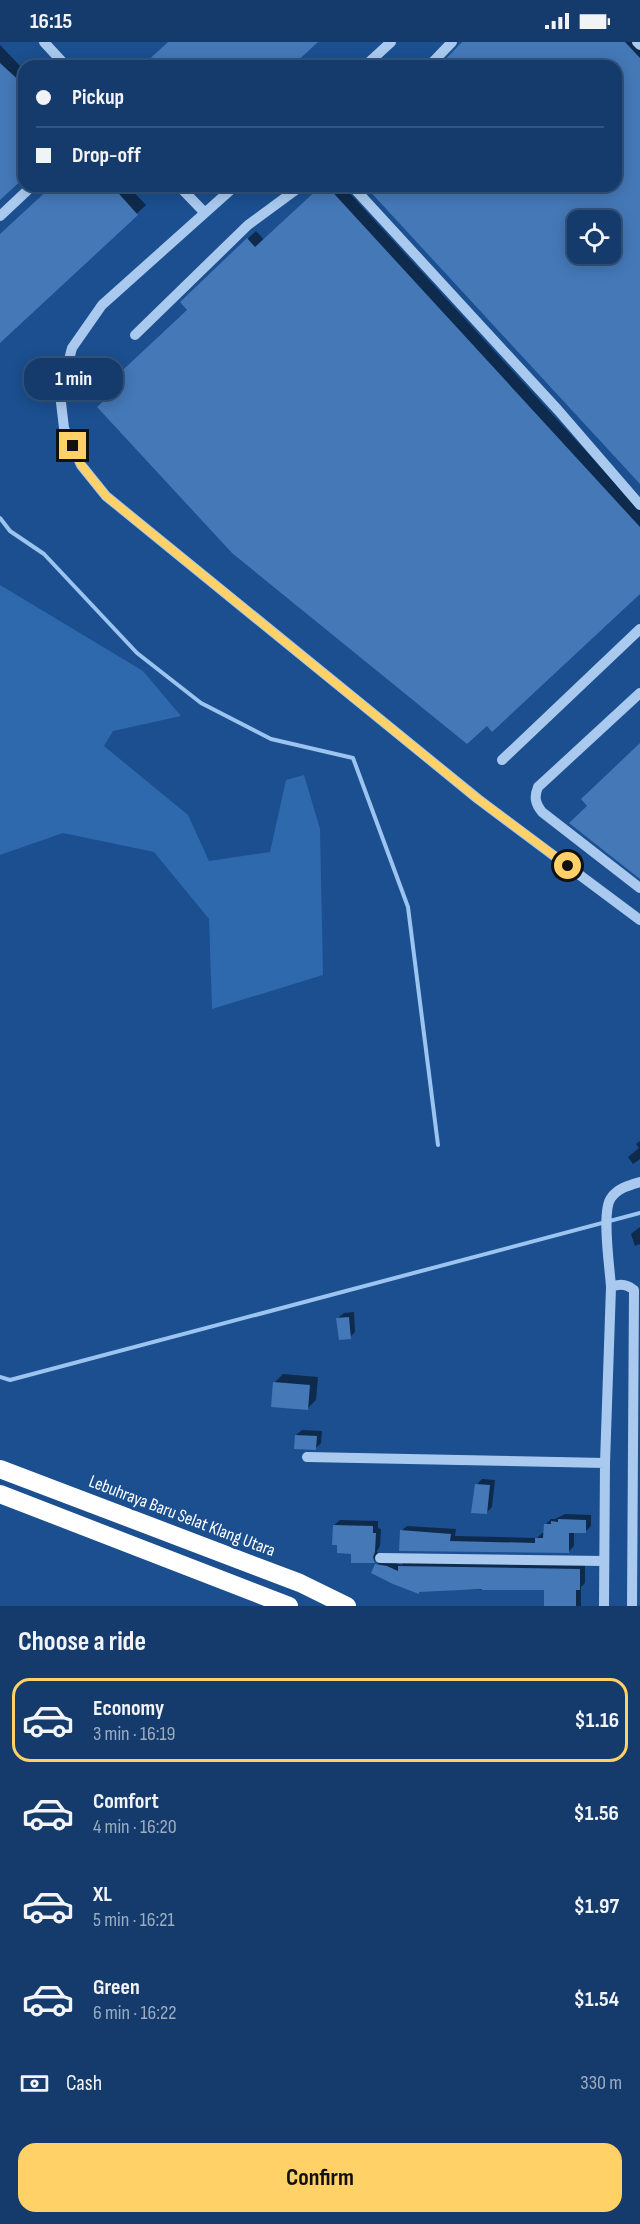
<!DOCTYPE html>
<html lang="en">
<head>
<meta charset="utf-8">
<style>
  :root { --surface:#143b6b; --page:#214673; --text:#f1f3f6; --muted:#9dadc1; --line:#33557e; --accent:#ffd166 }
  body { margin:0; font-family:"Sofia Sans Condensed",sans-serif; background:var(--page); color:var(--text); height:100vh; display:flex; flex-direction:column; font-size:22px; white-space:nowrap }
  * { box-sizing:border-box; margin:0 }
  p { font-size:20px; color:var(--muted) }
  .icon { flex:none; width:33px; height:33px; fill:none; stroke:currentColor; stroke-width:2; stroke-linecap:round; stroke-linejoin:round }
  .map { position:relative; height:1564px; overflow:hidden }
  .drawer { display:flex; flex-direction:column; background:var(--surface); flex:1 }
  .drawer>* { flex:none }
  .hud { position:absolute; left:18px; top:18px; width:604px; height:132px; border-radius:18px; box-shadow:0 3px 15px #0003,0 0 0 2px var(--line); display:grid; align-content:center; height:132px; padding:0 18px; background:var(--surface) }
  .buttons { position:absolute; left:567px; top:168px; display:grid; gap:12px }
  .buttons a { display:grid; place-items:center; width:54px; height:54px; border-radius:12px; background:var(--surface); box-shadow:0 3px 15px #0003,0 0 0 2px var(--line); font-size:30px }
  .end { position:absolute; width:27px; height:27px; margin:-14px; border:8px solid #ffd166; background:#111; box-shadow:0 0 0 3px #111 }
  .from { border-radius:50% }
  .bubble { position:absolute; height:42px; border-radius:18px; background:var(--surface); box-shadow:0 3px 15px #0003,0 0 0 2px var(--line); font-size:20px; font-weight:700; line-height:42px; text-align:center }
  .hud b { display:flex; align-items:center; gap:21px; height:57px; font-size:22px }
  .hud b+b { border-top:2px solid var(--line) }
  .hud i { width:15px; height:15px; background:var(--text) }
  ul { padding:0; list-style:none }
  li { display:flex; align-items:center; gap:18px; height:84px; margin:0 12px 9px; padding:0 6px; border:3px solid transparent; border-radius:18px }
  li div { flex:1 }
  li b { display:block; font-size:22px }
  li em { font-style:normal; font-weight:700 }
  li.on { border-color:var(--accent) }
  li>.icon { width:54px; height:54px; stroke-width:1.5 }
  h2 { padding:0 18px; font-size:27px; line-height:72px }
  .pay { display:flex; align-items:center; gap:15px; height:66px; padding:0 18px; font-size:22px }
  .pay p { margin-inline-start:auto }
  .button { display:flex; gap:12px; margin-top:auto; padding:12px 18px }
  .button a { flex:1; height:69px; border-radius:18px; background:var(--accent); color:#111; font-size:24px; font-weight:700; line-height:69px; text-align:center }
  .status { display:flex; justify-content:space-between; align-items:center; height:42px; padding:0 30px; background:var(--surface); direction:ltr }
  .status svg { height:16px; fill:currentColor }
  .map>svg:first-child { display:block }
  .green { fill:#2e69ad }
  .shadow { fill:#0007; fill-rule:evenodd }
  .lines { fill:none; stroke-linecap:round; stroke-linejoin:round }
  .stream { stroke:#9cc4f0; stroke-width:4 }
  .building { fill:#4478b7; fill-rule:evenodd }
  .minor { stroke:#a9c9ee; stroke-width:10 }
  .highway { stroke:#fff; stroke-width:18 }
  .route { stroke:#ffd166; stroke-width:8 }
  .labels { text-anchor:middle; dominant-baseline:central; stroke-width:6; stroke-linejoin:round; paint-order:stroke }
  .street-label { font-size:18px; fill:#fff; stroke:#1b4f8f }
</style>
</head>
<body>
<div class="status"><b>16:15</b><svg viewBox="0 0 49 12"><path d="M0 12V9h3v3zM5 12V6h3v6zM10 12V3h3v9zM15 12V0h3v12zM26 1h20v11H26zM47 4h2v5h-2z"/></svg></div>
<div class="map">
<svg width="640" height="1564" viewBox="0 0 640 1564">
  <rect width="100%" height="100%" fill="#1b4f8f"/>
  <path class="green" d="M0 543 143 629 181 674 113 689 104 704 188 773 209 819 270 810 286 738 304 733 320 787 323 933 212 967 209 877 154 810 63 791 0 813Z"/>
  <path class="shadow" d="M466 0H640V440L367 144H616V24H437L445 21ZM578 178H610V212H578Z
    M0 3 24 28V134L0 156Z
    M53 144H128L146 163 0 299V193Z
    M323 144H343L640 468V550L118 346 189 268 182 260 256 189 264 198Z
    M640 1099V1117L633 1122 628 1115 639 1106 636 1102Z
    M640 1185V1202L635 1204 631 1192Z
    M354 1270 355 1290 350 1295 338 1276 344 1271Z
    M283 1332 318 1335 316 1358 308 1366 274 1341Z
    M302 1388 322 1389 321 1401 316 1406 296 1393Z
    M482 1437 495 1438 492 1465 486 1471 476 1443Z
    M565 1472 591 1473V1484L585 1490H574V1504L568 1510 400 1507 401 1489 407 1484 456 1487 455 1494 537 1496 542 1491H545V1483L551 1477H555Z
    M340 1478 378 1479V1486L381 1487 380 1504 377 1509 379 1514 374 1520 352 1510 334 1483Z
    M382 1517 402 1523 405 1519 585 1522V1541L581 1545V1564H546V1547L420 1548 377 1523Z"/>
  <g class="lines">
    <path class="stream" d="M0 476 10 489 44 512 137 611 201 661 271 697 353 716 408 865 438 1103
      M0 1335 10 1338 640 1171"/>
  </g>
  <path class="building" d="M168 0H318L292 24H142Z
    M462 0H625L640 16V442L365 144H616V24H439ZM578 178H610V212H578Z
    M0 21 24 43V136L0 158Z
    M52 144H112L138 173 0 301V192Z
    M321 144H327L640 485V552L492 690 487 684 467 702 232 511 97 365 116 347 110 340 187 268 180 260 247 196 255 205Z
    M640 701V837L569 781 587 764 581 757Z
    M349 1275 351 1297 339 1298 336 1276Z
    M273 1340 310 1343 308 1368 271 1365Z
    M295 1393 317 1394 316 1408 294 1407Z
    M475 1442 490 1443 487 1472 471 1471Z
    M558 1477 586 1478V1491H569V1511L399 1509 400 1488 451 1492 450 1499 535 1501V1496H543L544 1482H551V1479L558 1480Z
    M333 1483 373 1484V1491H376L375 1510 373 1515 375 1521H351V1512L337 1511V1503H332Z
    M375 1522 387 1524 398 1529V1524L580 1527V1548H576V1564H544V1548H482V1547L419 1550V1552L393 1542 371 1531Z"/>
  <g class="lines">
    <path class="minor" d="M44 0 66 24
      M637 0 640 3
      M365 24 391 0
      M429 24 452 0
      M179 144 205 171
      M235 144 102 263 72 306 60 352 64 386 81 423 106 454 478 757 640 878
      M352 144 558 368 640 463
      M0 174 32 144
      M135 293 248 183 301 144
      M640 651 538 745C534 755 535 761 542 770L640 846
      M502 718 640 587
      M611 1245C610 1227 601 1169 611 1156 618 1146 630 1143 640 1140
      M307 1415 605 1421
      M380 1516 604 1519
      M604 1564 605 1421 611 1245C620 1241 627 1242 634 1248L632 1564"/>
    <path class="highway" d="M0 1427 300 1541 347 1564
      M0 1452 289 1564"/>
  </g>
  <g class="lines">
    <path class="route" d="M73 404 81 423 106 454 478 757 568 824"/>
  </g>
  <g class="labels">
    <g class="street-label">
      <text transform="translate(182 1474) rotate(21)">Lebuhraya Baru Selat Klang Utara</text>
    </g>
  </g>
</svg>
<div class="buttons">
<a><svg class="icon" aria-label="locate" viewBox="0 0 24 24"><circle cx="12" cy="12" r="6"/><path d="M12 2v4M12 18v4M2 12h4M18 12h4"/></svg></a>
</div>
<i class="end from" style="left:568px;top:824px"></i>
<i class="end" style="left:73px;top:404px"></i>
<div class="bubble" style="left:24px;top:316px;width:99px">1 min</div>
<div class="hud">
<b><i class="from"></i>Pickup</b>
<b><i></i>Drop-off</b>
</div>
</div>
<section class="drawer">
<h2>Choose a ride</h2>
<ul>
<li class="on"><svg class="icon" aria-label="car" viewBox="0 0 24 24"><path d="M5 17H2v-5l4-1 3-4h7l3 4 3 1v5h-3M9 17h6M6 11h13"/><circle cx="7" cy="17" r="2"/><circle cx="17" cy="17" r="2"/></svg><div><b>Economy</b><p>3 min · 16:19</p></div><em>$1.16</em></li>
<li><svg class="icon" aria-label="car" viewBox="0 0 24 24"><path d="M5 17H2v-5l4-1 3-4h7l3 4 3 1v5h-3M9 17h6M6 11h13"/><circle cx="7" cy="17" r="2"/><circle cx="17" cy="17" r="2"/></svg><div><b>Comfort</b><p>4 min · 16:20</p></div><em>$1.56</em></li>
<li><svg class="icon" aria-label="car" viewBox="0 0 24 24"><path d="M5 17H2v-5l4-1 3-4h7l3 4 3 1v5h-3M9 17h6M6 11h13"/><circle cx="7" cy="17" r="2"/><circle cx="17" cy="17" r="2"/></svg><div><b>XL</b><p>5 min · 16:21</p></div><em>$1.97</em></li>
<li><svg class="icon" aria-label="car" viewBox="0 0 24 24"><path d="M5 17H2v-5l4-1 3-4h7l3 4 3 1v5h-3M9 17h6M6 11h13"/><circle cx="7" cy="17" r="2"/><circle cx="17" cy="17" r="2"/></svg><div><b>Green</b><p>6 min · 16:22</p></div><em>$1.54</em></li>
</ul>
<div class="pay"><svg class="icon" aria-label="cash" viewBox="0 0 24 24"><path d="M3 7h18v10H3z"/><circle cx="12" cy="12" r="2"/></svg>Cash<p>330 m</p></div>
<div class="button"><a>Confirm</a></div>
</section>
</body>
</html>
